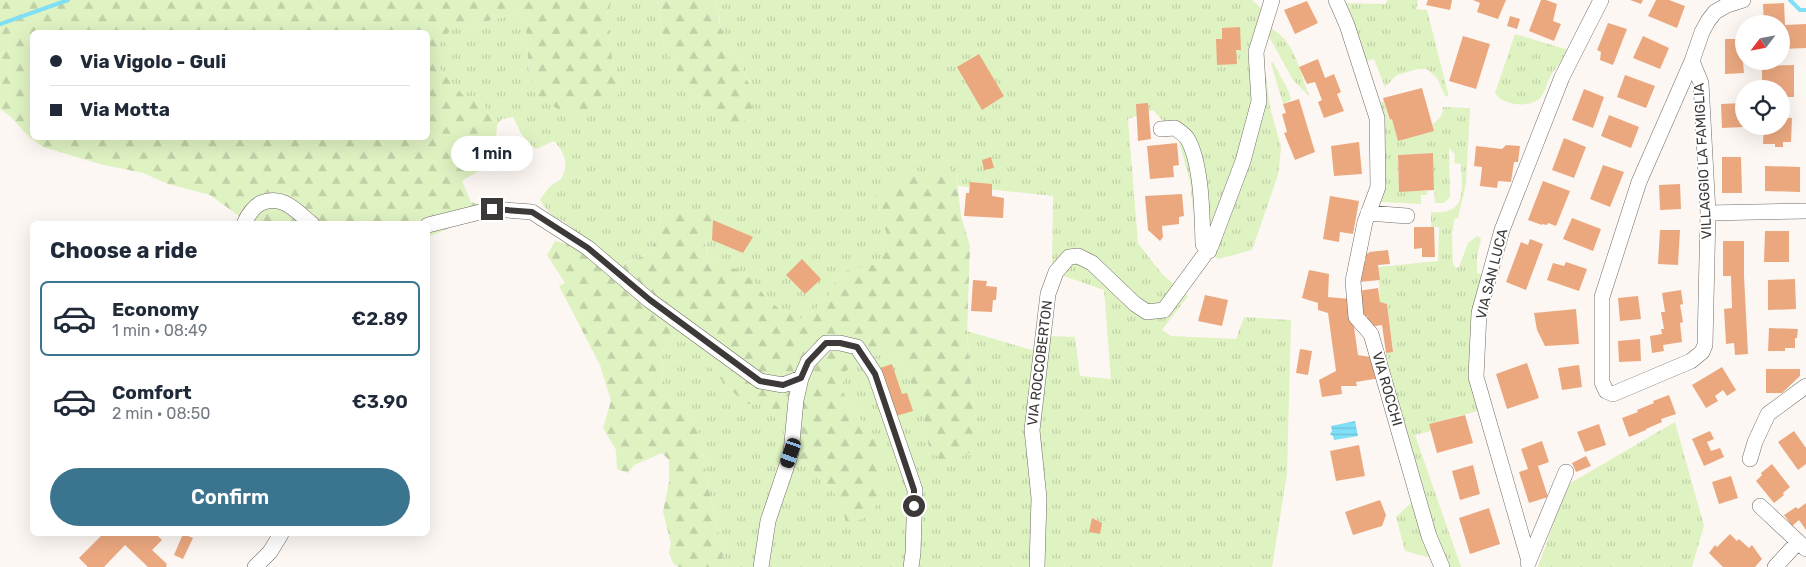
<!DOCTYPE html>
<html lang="en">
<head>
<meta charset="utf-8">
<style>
  :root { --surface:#fff; --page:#f6f6f7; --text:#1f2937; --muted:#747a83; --line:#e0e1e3; --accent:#3b748e }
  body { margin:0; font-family:Rubik,sans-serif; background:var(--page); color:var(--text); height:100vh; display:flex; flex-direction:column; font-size:19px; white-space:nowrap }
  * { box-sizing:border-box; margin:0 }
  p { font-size:16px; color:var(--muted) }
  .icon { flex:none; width:28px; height:28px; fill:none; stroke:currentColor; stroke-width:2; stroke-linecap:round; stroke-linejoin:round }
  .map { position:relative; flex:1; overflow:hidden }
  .details { position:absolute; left:30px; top:221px; width:400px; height:315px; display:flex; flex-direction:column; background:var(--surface); border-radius:8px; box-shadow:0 5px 20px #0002 }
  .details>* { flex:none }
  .hud { position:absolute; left:30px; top:30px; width:400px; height:110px; border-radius:8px; box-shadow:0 5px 20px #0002; display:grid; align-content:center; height:110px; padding:0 20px; background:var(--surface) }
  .needle { width:32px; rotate:238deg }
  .buttons { position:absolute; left:1735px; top:15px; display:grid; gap:10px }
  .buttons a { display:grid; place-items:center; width:55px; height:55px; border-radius:50%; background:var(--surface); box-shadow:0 5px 20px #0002; font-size:25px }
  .end { position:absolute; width:22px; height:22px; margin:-11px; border:6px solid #3c3938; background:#fff; box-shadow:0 0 0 2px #fff }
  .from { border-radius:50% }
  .bubble { position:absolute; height:35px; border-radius:18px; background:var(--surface); box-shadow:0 5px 20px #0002; font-size:16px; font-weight:600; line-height:35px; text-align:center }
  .car { position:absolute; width:15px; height:30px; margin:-15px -8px; border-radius:6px; box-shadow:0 0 4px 1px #0007; background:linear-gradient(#222 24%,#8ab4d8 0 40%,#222 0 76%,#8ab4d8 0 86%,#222 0) }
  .hud b { display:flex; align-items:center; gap:18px; height:48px; font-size:19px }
  .hud b+b { border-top:1px solid var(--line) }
  .hud i { width:12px; height:12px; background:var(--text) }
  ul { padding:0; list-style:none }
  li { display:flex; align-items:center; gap:15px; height:75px; margin:0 10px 8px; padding:0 10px; border:2px solid transparent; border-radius:8px }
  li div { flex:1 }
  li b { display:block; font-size:19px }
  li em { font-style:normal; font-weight:600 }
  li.current { border-color:var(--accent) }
  li>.icon { width:45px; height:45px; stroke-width:1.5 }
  h2 { padding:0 20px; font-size:22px; line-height:60px }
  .action { display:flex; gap:10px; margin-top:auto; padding:10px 20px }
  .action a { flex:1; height:58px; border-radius:30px; background:var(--accent); color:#fff; font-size:20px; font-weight:600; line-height:58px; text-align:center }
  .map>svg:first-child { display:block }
  .grass { fill:url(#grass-tufts) }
  .forest { fill:url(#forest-firs); fill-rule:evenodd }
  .water { fill:url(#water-rules) }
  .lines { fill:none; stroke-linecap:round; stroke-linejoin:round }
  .stream { stroke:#7fdff6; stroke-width:4 }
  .building { fill:#eba87f }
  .minor-casing { stroke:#706b67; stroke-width:16 }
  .minor { stroke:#fff; stroke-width:15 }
  .route { stroke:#3c3938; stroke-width:6 }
  .labels { text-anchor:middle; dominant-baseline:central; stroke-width:4; stroke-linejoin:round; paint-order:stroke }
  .street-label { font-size:14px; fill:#3c3938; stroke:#fff }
</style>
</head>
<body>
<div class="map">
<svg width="1806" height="567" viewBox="0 0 1806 567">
  <defs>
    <pattern id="grass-tufts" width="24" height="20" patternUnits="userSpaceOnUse" patternTransform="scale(1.25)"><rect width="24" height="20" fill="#dff2c2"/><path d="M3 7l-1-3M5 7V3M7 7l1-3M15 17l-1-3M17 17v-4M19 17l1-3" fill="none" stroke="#c0d0a7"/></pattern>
    <pattern id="forest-firs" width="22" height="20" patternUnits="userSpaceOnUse" patternTransform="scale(1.25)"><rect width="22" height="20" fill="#dff2c2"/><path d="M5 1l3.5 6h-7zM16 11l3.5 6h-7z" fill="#c0d0a7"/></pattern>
    <pattern id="water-rules" width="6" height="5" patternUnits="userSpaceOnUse" patternTransform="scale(1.25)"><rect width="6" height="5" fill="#7fdff6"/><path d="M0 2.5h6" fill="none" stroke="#6fc0d4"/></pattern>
  </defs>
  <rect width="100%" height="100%" fill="#fdf7f3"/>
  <path class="grass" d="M612 0H658L664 46 689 94 719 117V126L749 81 721 29 716 0H1252L1262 9 1265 70 1270 107 1281 147 1280 159 1278 175 1252 250 1218 259 1209 251 1196 235 1190 182 1178 138 1153 110 1128 119 1138 243 1162 274 1188 296 1162 330 1171 336 1236 339 1244 317 1291 320 1287 474 1272 567H722L723 553 707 481 701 437 683 406 663 391 662 351 675 334 689 342 712 366 727 386 768 404 799 459 822 477 842 503 846 524 867 426 854 413 841 388 846 371 861 360 887 352 901 361 923 409 929 448 977 426 971 386 967 331 1042 353 1050 336 1075 337 1080 376 1111 379 1104 290 1052 272 1053 196 958 186 956 173 888 237 887 251 876 264 844 272 834 283 828 297 816 309 801 319C794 316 785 313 779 309 764 298 756 280 740 271 732 267 720 268 714 262 706 255 704 246 708 237L662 212 658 231 650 253 624 263 625 265 607 271 577 236 572 228 563 221 554 217 546 209 540 200C544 194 547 189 553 184 556 182 560 181 562 177 570 165 563 150 554 141L536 149C523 141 520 130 513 117L502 119 497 125 482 103 463 95 439 68V44L456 24 469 26 514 14H528L526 26 529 73 620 93 613 67 607 14Z
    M1387 0H1418L1416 9 1427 10 1449 97 1445 96 1437 78 1427 69H1418L1397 75 1385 87 1374 59 1359 64 1337 3 1386 4Z
    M1269 27C1295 40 1300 71 1309 96L1293 80 1268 35Z
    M1515 34 1572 51C1566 58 1556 66 1551 75 1547 82 1546 90 1541 97 1530 109 1503 106 1495 93Z
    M1273 62 1289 92 1291 100 1283 104 1271 63Z
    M1384 101 1389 120 1434 131 1432 124C1440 119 1442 116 1443 107L1470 108 1466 184 1458 218H1455L1452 233 1453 264 1456 268 1459 267 1468 243 1477 236 1480 237 1481 240 1477 256V273L1488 277 1479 313 1482 410 1429 424 1431 431 1415 435 1461 567H1435L1431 558 1405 551 1396 517 1412 502 1388 383 1386 353 1393 351 1387 304 1380 302 1378 267 1438 261 1439 227H1431V212C1467 215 1462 191 1461 164L1454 163 1455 155 1449 147 1450 197 1444 203H1435L1432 153 1398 155 1399 191H1427V195H1421V204L1381 202 1384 144 1379 108 1382 106 1381 102Z
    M1675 422 1704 526 1692 567H1538L1567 485Z"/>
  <path class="forest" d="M0 0H612L607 14 613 67 620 93 609 102 591 113 559 110 536 94 529 73 526 26 527 14H514L469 26 456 24 439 44V68L463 95 482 103 497 125 494 162 462 181 471 202 487 206 447 229 428 237V224H250L210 195 168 184 143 173 100 164 43 147 28 136 10 116 0 109ZM32 32H428V138H32Z
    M658 0H716C718 10 718 22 722 31 731 51 768 99 745 120 739 125 727 125 719 127V117L689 94 664 46Z
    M947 166 956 173 961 216 970 246 967 334 971 386 977 426 972 452 944 463 929 448 923 409 901 361 887 352 861 360 846 371 841 388 854 413 867 426 878 444 882 468 881 495 871 516 846 524 842 503 822 477 799 459 768 404H748C741 398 733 393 727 386 708 366 700 348 674 335L662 351 663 391 683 406 701 437 707 481 723 553 722 567H678L673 563 669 553 671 543 663 512 669 482V460L662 453 634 465 628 473 617 469 616 450 603 428 611 401 600 365 559 286 565 283 547 255 555 241 584 248 607 271 625 265 622 260 625 263 650 253 658 231 662 212 707 210 719 219 714 234 708 237 705 243 707 254 715 263 739 270 754 281 764 295 779 309 801 319 816 309 828 297 834 283 845 271 876 264 887 251 888 237 874 197 891 183Z"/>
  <path class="water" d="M1355 421 1358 436 1334 440 1333 436 1330 434 1332 431 1331 426Z"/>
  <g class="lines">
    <path class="stream" d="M1790 0 1800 10H1806
      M0 24 68 0"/>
  </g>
  <path class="building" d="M1428 0H1452L1450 10 1426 5Z
    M1473 0H1506L1498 19 1477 12 1480 3Z
    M1541 0H1546L1557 4 1553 21 1561 24 1554 41 1529 31Z
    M1630 0H1643L1641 4Z
    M1656 0H1669L1685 6 1677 28 1648 16Z
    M1307 1 1318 23 1295 34 1284 10Z
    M1784 3 1785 25 1806 24V48L1782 49 1781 24H1764L1763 4Z
    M1510 16 1520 19 1517 29 1507 26Z
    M1608 23 1627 29 1613 65 1600 60 1601 52 1597 50Z
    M1240 27 1241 50H1236L1237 64 1217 65 1216 39H1222V28Z
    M1463 36 1490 44 1476 89 1449 81Z
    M1643 36 1669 48 1660 69 1633 58Z
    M1725 39H1741L1744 73 1725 74Z
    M979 54 1004 96 982 110 957 67Z
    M1318 59 1325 78 1334 74 1341 92 1337 94 1344 111 1324 118 1318 102 1322 100 1315 82 1307 84 1299 67Z
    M1794 65V97H1781V89H1762V66Z
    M1625 75 1655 86 1646 108 1617 97Z
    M1422 88 1434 131 1398 141 1392 119 1390 120 1383 98Z
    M1584 89 1604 97 1593 128 1572 120Z
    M1299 99 1315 152 1295 160 1284 133 1287 132 1282 114 1286 113 1283 104Z
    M1148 103 1151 139 1138 141 1136 104Z
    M1743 103 1744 127 1722 128 1721 104Z
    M1609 115 1639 127 1631 148 1601 136Z
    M1781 117 1792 118 1791 142H1783V147H1775V144H1763L1764 126H1781Z
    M1564 138 1586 147 1574 178 1552 170Z
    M1359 142 1362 174 1334 176 1331 146Z
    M1177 143 1179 165 1173 166 1174 177 1150 179 1147 146Z
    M1506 145 1520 146 1518 162H1514L1511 182 1498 181 1497 188 1480 186 1482 167 1474 166 1476 146 1502 149Z
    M1433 153 1434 190 1399 192 1398 155Z
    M991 157 994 168 984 170 982 160Z
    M1722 157H1741L1742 193H1722Z
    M1603 165 1624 172 1610 207 1590 199Z
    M1765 166 1800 167V192L1765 191Z
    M1543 181 1570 191 1556 226 1548 223 1547 225 1542 224V225L1528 220Z
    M970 182 992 184V196L1004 198 1003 218 964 216 966 193H969Z
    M1680 184 1681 209 1660 210 1659 185Z
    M1182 194 1184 216 1179 217V224L1162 226 1163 237 1160 241 1148 230 1145 196Z
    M1330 196 1359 201 1353 234 1340 232 1339 242 1323 239Z
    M1572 218 1601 229 1593 251 1563 239Z
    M713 220 753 237 743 253 712 240Z
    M1414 227H1434L1435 257H1422V248L1414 249Z
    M1660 230H1680L1678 265 1658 264Z
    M1765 231H1789V262H1764Z
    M1530 239 1543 244 1526 290 1506 282 1521 242 1528 245Z
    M1723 241H1744V276L1748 354 1735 355 1734 343 1726 344 1724 309 1732 308 1731 276H1723Z
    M1388 250 1390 264 1378 265 1380 280 1359 282 1361 261H1366V254L1369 253V252Z
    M802 259 821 279 805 294 786 275Z
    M1566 262 1587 269 1579 291 1547 280 1553 263 1564 266Z
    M1309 270 1329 274 1328 297 1350 299 1358 355 1377 358 1380 378 1356 382 1357 386H1341L1342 394 1322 397 1319 380 1336 371 1328 313 1318 310V303L1302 298Z
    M1795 279 1796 309 1768 310V280Z
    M973 280 987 281 986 286 997 287 996 300H993L992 312 971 311Z
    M1378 288 1380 302 1387 304 1393 352 1386 353 1382 325 1369 327 1367 316H1362L1358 291Z
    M1681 290 1683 304 1680 305 1683 322 1680 323 1682 342 1663 345 1664 351 1652 353 1650 336 1662 334 1661 329H1664L1661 312H1665L1662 293Z
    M1205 295 1228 300 1222 326 1198 321Z
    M1638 296 1641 319 1620 321 1618 298Z
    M1576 309 1579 344 1545 346 1537 330 1534 313Z
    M1769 328 1798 329 1797 338H1795V348H1785V351H1768Z
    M1640 339 1641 361 1619 362 1618 341Z
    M1300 349 1312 351 1308 375 1296 373Z
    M1527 363 1539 398 1507 409 1496 374Z
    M892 364 902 394 907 393 913 411 896 416 880 368Z
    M1579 365 1582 387 1562 390 1558 368Z
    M1722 367 1736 390 1727 396 1723 390 1715 396 1718 401 1706 408 1692 385Z
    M1766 369H1800V376L1782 393H1766Z
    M1669 395 1676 414 1661 419 1662 422 1646 429V430L1629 437 1622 418 1638 412 1637 410 1654 403 1653 401Z
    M1465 415 1473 443 1437 453 1429 424Z
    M1599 424 1606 445 1585 452 1577 432Z
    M1710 431 1714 439 1707 442 1711 451 1720 448 1724 457 1704 466 1692 439Z
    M1794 431 1806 448V464L1798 470 1778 442Z
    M1542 441 1549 462 1538 466 1548 497 1529 503 1519 472 1528 469 1521 449Z
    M1359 445 1365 476 1336 481 1330 451Z
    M1586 456 1591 466 1576 472 1572 463Z
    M1772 464 1790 487 1783 493 1784 495 1774 503 1756 481 1762 475 1761 473Z
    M1473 465 1480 494 1460 500 1452 471Z
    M1731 476 1738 498 1719 504 1712 482Z
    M1380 500 1386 515 1382 526 1353 535 1345 512Z
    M1806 503V530L1799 520 1792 526 1784 515 1796 507 1798 509Z
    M1489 508 1500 544 1470 554 1459 518Z
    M1092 518 1102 523 1100 534 1089 532Z
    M103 534H156L162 540 152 550 167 564 166 566 167 567H148L125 545 104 567H88L79 558Z
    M183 534 193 538 183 559 174 555Z
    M1730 534 1737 541 1739 539 1749 548 1752 545 1762 559 1755 567H1723L1709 553 1715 545 1717 547Z"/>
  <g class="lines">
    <g class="minor-casing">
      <path id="minor" d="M1336 0 1347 25 1377 118 1378 187 1365 222 1353 281 1356 317 1371 334 1429 536 1442 567
        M1692 61 1701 83 1708 213 1705 345 1702 352 1691 361 1613 394 1606 391 1602 382V297L1639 182 1692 61 1702 32 1708 21 1715 12 1727 5 1743 0
        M1161 129 1175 128C1179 131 1184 134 1187 138 1202 163 1202 214 1203 244L1209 251
        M1368 213 1407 216
        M1708 213 1806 211
        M244 224C248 215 253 207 261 203 283 194 296 211 312 224
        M428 225 492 209 532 212 588 248 649 300 760 381 783 385 801 378
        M1750 459 1755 442 1768 414 1806 386
        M1760 506 1806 549
        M1529 561 1476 377 1479 313 1502 230 1562 77 1601 0
        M1528 563 1566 472
        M255 567 270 552 281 534
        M761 567 768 521 791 453 796 400 801 378 808 362 826 343H840L857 347 875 374 915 490 913 553 911 567
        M1037 567 1039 498 1032 430 1048 294 1056 272 1069 257 1078 256 1092 263 1135 304 1147 312 1164 310 1211 246 1243 161 1259 101 1256 52 1272 0
        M1775 567 1798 542"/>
    </g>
    <use href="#minor" class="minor"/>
  </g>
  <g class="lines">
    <path class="route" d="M492 209 532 212 588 248 650 300 760 381 783 385 801 378 808 362 826 343H840L857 347 875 374 914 490V506"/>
  </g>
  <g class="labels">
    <g class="street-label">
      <text transform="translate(1703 161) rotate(-93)">VILLAGGIO LA FAMIGLIA</text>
      <text transform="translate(1492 274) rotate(-76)">VIA SAN LUCA</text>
      <text transform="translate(1040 363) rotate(-83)">VIA ROCCOBERTON</text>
      <text transform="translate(1387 389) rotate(74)">VIA ROCCHI</text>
    </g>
  </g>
</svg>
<div class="buttons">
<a><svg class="needle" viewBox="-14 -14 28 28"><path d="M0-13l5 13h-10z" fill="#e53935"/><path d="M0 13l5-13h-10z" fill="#747a83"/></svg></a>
<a><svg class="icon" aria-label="locate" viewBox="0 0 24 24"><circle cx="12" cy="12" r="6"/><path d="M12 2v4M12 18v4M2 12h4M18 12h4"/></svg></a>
</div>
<i class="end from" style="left:914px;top:506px"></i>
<i class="end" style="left:492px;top:209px"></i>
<div class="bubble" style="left:451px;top:136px;width:82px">1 min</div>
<i class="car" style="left:791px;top:453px;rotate:199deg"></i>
<div class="hud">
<b><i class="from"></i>Via Vigolo - Guli</b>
<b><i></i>Via Motta</b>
</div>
<section class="details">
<h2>Choose a ride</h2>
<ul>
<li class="current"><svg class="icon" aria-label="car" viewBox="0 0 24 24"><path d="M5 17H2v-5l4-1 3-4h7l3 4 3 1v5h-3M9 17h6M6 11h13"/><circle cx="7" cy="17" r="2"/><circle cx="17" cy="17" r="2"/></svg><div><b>Economy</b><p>1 min · 08:49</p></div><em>€2.89</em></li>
<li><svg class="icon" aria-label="car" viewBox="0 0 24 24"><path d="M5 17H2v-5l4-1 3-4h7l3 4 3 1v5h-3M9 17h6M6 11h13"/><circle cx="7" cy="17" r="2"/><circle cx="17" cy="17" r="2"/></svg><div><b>Comfort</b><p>2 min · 08:50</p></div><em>€3.90</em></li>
</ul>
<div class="action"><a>Confirm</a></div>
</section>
</div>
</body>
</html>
